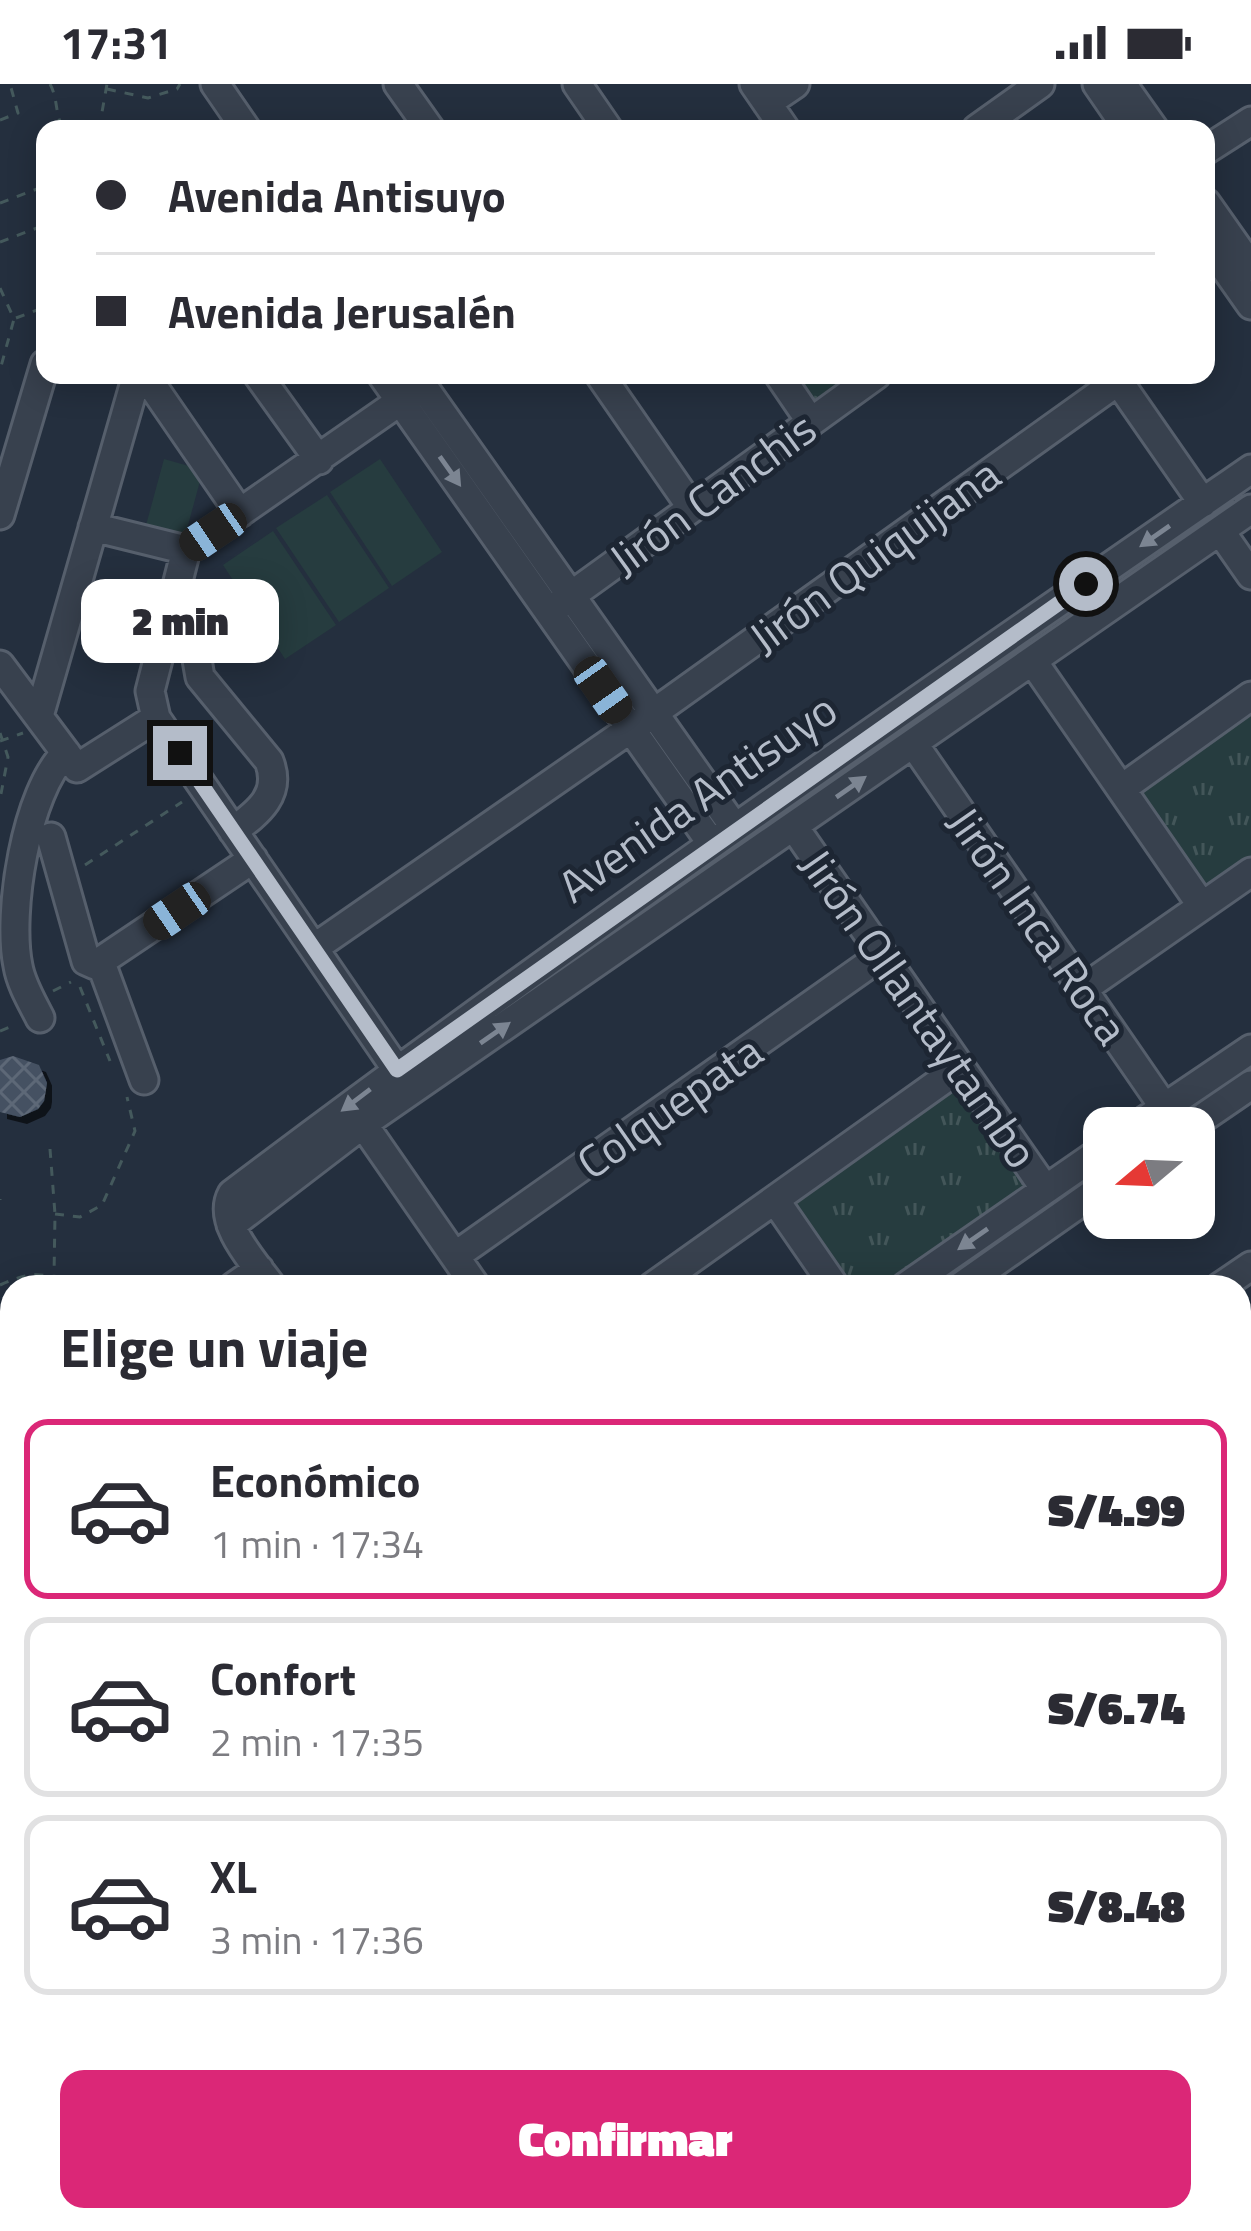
<!DOCTYPE html>
<html lang="es">
<head>
<meta charset="utf-8">
<style>
  :root { --surface:#fff; --page:#f7f7f7; --text:#2b2b33; --muted:#7c7c81; --line:#e1e1e2; --accent:#db2777 }
  body { margin:0; font-family:"Titillium Web",sans-serif; background:var(--page); color:var(--text); height:100vh; display:flex; flex-direction:column; font-size:45px; white-space:nowrap }
  * { box-sizing:border-box; margin:0 }
  p { font-size:39px; color:var(--muted) }
  .icon { flex:none; width:66px; height:66px; fill:none; stroke:currentColor; stroke-width:2; stroke-linecap:round; stroke-linejoin:round }
  .map { position:relative; flex:1; overflow:hidden }
  .drawer { position:absolute; left:0px; top:1191px; width:1251px; height:957px; display:flex; flex-direction:column; background:var(--surface); border-radius:36px 36px 0 0; box-shadow:0 6px 30px #0003 }
  .drawer>* { flex:none }
  .banner { position:absolute; left:36px; top:36px; width:1179px; height:264px; border-radius:24px; box-shadow:0 6px 30px #0003; display:grid; align-content:center; height:264px; padding:0 60px; background:var(--surface) }
  .needle { width:78px; rotate:251deg }
  .fabs { position:absolute; left:1083px; top:1023px; display:grid; gap:24px }
  .fabs a { display:grid; place-items:center; width:132px; height:132px; border-radius:24px; background:var(--surface); box-shadow:0 6px 30px #0003; font-size:60px }
  .end { position:absolute; width:54px; height:54px; margin:-27px; border:15px solid #b4bcc9; background:#111; box-shadow:0 0 0 6px #111 }
  .from { border-radius:50% }
  .bubble { position:absolute; height:84px; border-radius:24px; background:var(--surface); box-shadow:0 6px 30px #0003; font-size:39px; font-weight:800; line-height:84px; text-align:center }
  .car { position:absolute; width:36px; height:72px; margin:-36px -18px; border-radius:15px; box-shadow:0 0 9px 3px #0007; background:linear-gradient(#222 24%,#8ab4d8 0 40%,#222 0 76%,#8ab4d8 0 86%,#222 0) }
  .banner b { display:flex; align-items:center; gap:42px; height:114px; font-size:45px }
  .banner b+b { border-top:3px solid var(--line) }
  .banner i { width:30px; height:30px; background:var(--text) }
  ul { padding:0; list-style:none }
  li { display:flex; align-items:center; gap:36px; height:180px; margin:0 24px 18px; padding:0 36px; border:6px solid var(--line); border-radius:24px }
  li div { flex:1 }
  li b { display:block; font-size:45px }
  li em { font-style:normal; font-weight:800 }
  li.active { border-color:var(--accent) }
  li>.icon { width:108px; height:108px; stroke-width:1.5 }
  h2 { padding:0 60px; font-size:54px; line-height:144px }
  .primary-button { display:flex; gap:24px; margin-top:auto; padding:24px 60px }
  .primary-button a { flex:1; height:138px; border-radius:24px; background:var(--accent); color:#fff; font-size:48px; font-weight:800; line-height:138px; text-align:center }
  .status { display:flex; justify-content:space-between; align-items:center; height:84px; padding:0 60px; background:var(--surface); direction:ltr }
  .status svg { height:33px; fill:currentColor }
  .map>svg:first-child { display:block }
  .grass { fill:#263c3f }
  .park { fill:url(#park-tufts) }
  .building { fill:url(#building-cross-hatch); filter:url(#shadow) }
  .lines { fill:none; stroke-linecap:round; stroke-linejoin:round }
  .minor-casing { stroke:#565f6c; stroke-width:33 }
  .major-casing { stroke:#414a57; stroke-width:42 }
  .path { stroke:#44595c; stroke-width:3; stroke-dasharray:9 9; stroke-linecap:butt }
  .minor { stroke:#38414e; stroke-width:27 }
  .major { stroke:#56606e; stroke-width:36 }
  .oneway { fill:#7c8592 }
  .route { stroke:#b4bcc9; stroke-width:15 }
  .labels { text-anchor:middle; dominant-baseline:central; stroke-width:10; stroke-linejoin:round; paint-order:stroke }
  .street-label { font-size:45px; fill:#b4bcc9; stroke:#1d2633 }
</style>
</head>
<body>
<div class="status"><b>17:31</b><svg viewBox="0 0 49 12"><path d="M0 12V9h3v3zM5 12V6h3v6zM10 12V3h3v9zM15 12V0h3v12zM26 1h20v11H26zM47 4h2v5h-2z"/></svg></div>
<div class="map">
<svg width="1251" height="2147" viewBox="0 0 1251 2147">
  <defs>
    <pattern id="park-tufts" width="24" height="20" patternUnits="userSpaceOnUse" patternTransform="scale(3)"><rect width="24" height="20" fill="#263c3f"/><path d="M3 7l-1-3M5 7V3M7 7l1-3M15 17l-1-3M17 17v-4M19 17l1-3" fill="none" stroke="#435659"/></pattern>
    <pattern id="building-cross-hatch" width="8" height="8" patternUnits="userSpaceOnUse" patternTransform="scale(3)"><rect width="8" height="8" fill="#455162"/><path d="M0 0l8 8M0 8l8-8" fill="none" stroke="#5d6877"/></pattern>
    <filter id="shadow"><feDropShadow dx="7" dy="7" stdDeviation="0" flood-color="#0009"/></filter>
  </defs>
  <rect width="100%" height="100%" fill="#242f3e"/>
  <path class="grass" d="M164 375 203 386 184 456 145 445Z
    M380 375 442 468 392 502 330 408Z
    M327 411 389 504 339 538 276 444Z
    M273 447 336 541 285 575 223 481Z
    M870 2136H914L922 2147H855Z"/>
  <path class="park" d="M785 291H868L813 331Z
    M1251 619V772L1200 807 1130 706Z
    M958 996 1034 1103 890 1203H846L786 1119Z
    M1239 1392 1251 1409V1484L1239 1492Z
    M780 2136H852L837 2147H765Z"/>
  <path class="building" d="M13 972 39 981 47 999 44 1017 38 1025 20 1033 0 1028V976Z"/>
  <g class="lines">
    <g class="minor-casing">
      <path id="minor" d="M215 0 246 45
        M398 0 430 45
        M577 0 608 45
        M754 0 785 45
        M1097 0 1128 45
        M1122 0 1154 45
        M767 19 795 0
        M977 45 1040 0
        M1206 66 1251 37
        M1206 119 1251 183
        M1206 157 1251 221
        M145 291 240 429
        M258 291 319 376
        M382 291 712 760
        M415 291 735 744
        M600 291 692 424
        M779 291 811 338
        M1114 291 1203 419
        M0 431 45 280
        M93 443 186 466
        M1221 448 1251 491
        M558 521 876 291
        M212 545 196 570 200 593 269 677C282 710 259 728 233 747
        M1034 579 1202 822
        M0 581 77 684 156 634
        M39 632 137 291
        M913 659 1164 1023
        M1121 705 1251 612
        M794 743 1045 1105
        M51 753 86 877 95 881 253 775
        M314 864 669 618 1118 297
        M101 879 144 996
        M1083 905 1251 788
        M40 934C32 918 21 900 18 882 7 829 26 707 66 669
        M397 986 156 634 150 607 186 466 422 302
        M363 1040 476 1203
        M1134 1044 1251 965
        M1188 1044 1251 1001
        M775 1116 835 1203
        M231 1141 363 1040 1251 425
        M455 1172 882 871
        M233 1203 259 1185
        M272 1203C255 1179 216 1139 232 1110 564 859 908 622 1251 385
        M652 1203 961 983
        M905 1203 1104 1065
        M960 1203 1104 1102
        M1220 1203 1251 1182
        M1239 1364 1251 1356
        M1239 1381 1251 1397
        M1239 1500 1251 1492
        M0 1506 12 1498
        M1239 1678 1251 1669
        M0 1692 12 1684
        M1239 1855 1251 1847
        M0 1872 12 1863
        M1239 2038 1251 2056
        M0 2054 12 2045
        M1122 2136 1130 2147
        M135 2147 151 2136
        M391 2147 407 2136
        M738 2147 753 2136"/>
    </g>
    <g class="major-casing">
      <path id="major" d="M0 1261 12 1278
        M0 1318 12 1335
        M570 2136 578 2147
        M610 2136 617 2147"/>
    </g>
    <path class="path" d="M50 0C58 15 55 30 63 45
      M107 5 148 14 177 5 180 0
      M0 36 18 29 10 0
      M99 45 107 0
      M0 119 45 102
      M0 158 45 141
      M0 204 14 235 0 286
      M16 234 45 223
      M0 649 8 673 0 715
      M0 657 23 649
      M85 781 182 718
      M80 903 110 977
      M53 907 71 898
      M0 947 15 941
      M50 1065 55 1130 54 1193
      M0 1116V1115
      M55 1130 80 1133 102 1121 135 1047 127 1013
      M0 1201C23 1191 44 1183 64 1203
      M821 2136 829 2147
      M793 2147 809 2136
      M840 2147 855 2136"/>
    <use href="#minor" class="minor"/>
    <use href="#major" class="major"/>
  </g>
  <defs><path id="oneway-solid" d="M-6-.8H1V-3.2L6.5 0L1 3.2V.8H-6Z" transform="scale(3)"/></defs>
  <g class="oneway">
    <use href="#oneway-solid" transform="translate(450 387) rotate(55)"/>
    <use href="#oneway-solid" transform="translate(1155 452) rotate(145)"/>
    <use href="#oneway-solid" transform="translate(851 703) rotate(-35)"/>
    <use href="#oneway-solid" transform="translate(495 949) rotate(-35)"/>
    <use href="#oneway-solid" transform="translate(356 1016) rotate(143)"/>
    <use href="#oneway-solid" transform="translate(973 1155) rotate(145)"/>
  </g>
  <g class="lines">
    <path class="route" d="M180 669 397 986 1086 500"/>
  </g>
  <g class="labels">
    <g class="street-label">
      <text transform="translate(712 409) rotate(-36)">Jirón Canchis</text>
      <text transform="translate(874 471) rotate(-36)">Jirón Quiquijana</text>
      <text transform="translate(697 713) rotate(-35)">Avenida Antisuyo</text>
      <text transform="translate(1039 841) rotate(55)">Jirón Inca Roca</text>
      <text transform="translate(920 924) rotate(55)">Jirón Ollantaytambo</text>
      <text transform="translate(669 1022) rotate(-35)">Colquepata</text>
    </g>
  </g>
</svg>
<div class="fabs">
<a><svg class="needle" viewBox="-14 -14 28 28"><path d="M0-13l5 13h-10z" fill="#e53935"/><path d="M0 13l5-13h-10z" fill="#7c7c81"/></svg></a>
</div>
<i class="end from" style="left:1086px;top:500px"></i>
<i class="end" style="left:180px;top:669px"></i>
<div class="bubble" style="left:81px;top:495px;width:198px">2 min</div>
<i class="car" style="left:213px;top:448px;rotate:236deg"></i>
<i class="car" style="left:603px;top:606px;rotate:145deg"></i>
<i class="car" style="left:177px;top:827px;rotate:236deg"></i>
<div class="banner">
<b><i class="from"></i>Avenida Antisuyo</b>
<b><i></i>Avenida Jerusalén</b>
</div>
<section class="drawer">
<h2>Elige un viaje</h2>
<ul>
<li class="active"><svg class="icon" aria-label="car" viewBox="0 0 24 24"><path d="M5 17H2v-5l4-1 3-4h7l3 4 3 1v5h-3M9 17h6M6 11h13"/><circle cx="7" cy="17" r="2"/><circle cx="17" cy="17" r="2"/></svg><div><b>Económico</b><p>1 min · 17:34</p></div><em>S/4.99</em></li>
<li><svg class="icon" aria-label="car" viewBox="0 0 24 24"><path d="M5 17H2v-5l4-1 3-4h7l3 4 3 1v5h-3M9 17h6M6 11h13"/><circle cx="7" cy="17" r="2"/><circle cx="17" cy="17" r="2"/></svg><div><b>Confort</b><p>2 min · 17:35</p></div><em>S/6.74</em></li>
<li><svg class="icon" aria-label="car" viewBox="0 0 24 24"><path d="M5 17H2v-5l4-1 3-4h7l3 4 3 1v5h-3M9 17h6M6 11h13"/><circle cx="7" cy="17" r="2"/><circle cx="17" cy="17" r="2"/></svg><div><b>XL</b><p>3 min · 17:36</p></div><em>S/8.48</em></li>
</ul>
<div class="primary-button"><a>Confirmar</a></div>
</section>
</div>
</body>
</html>
